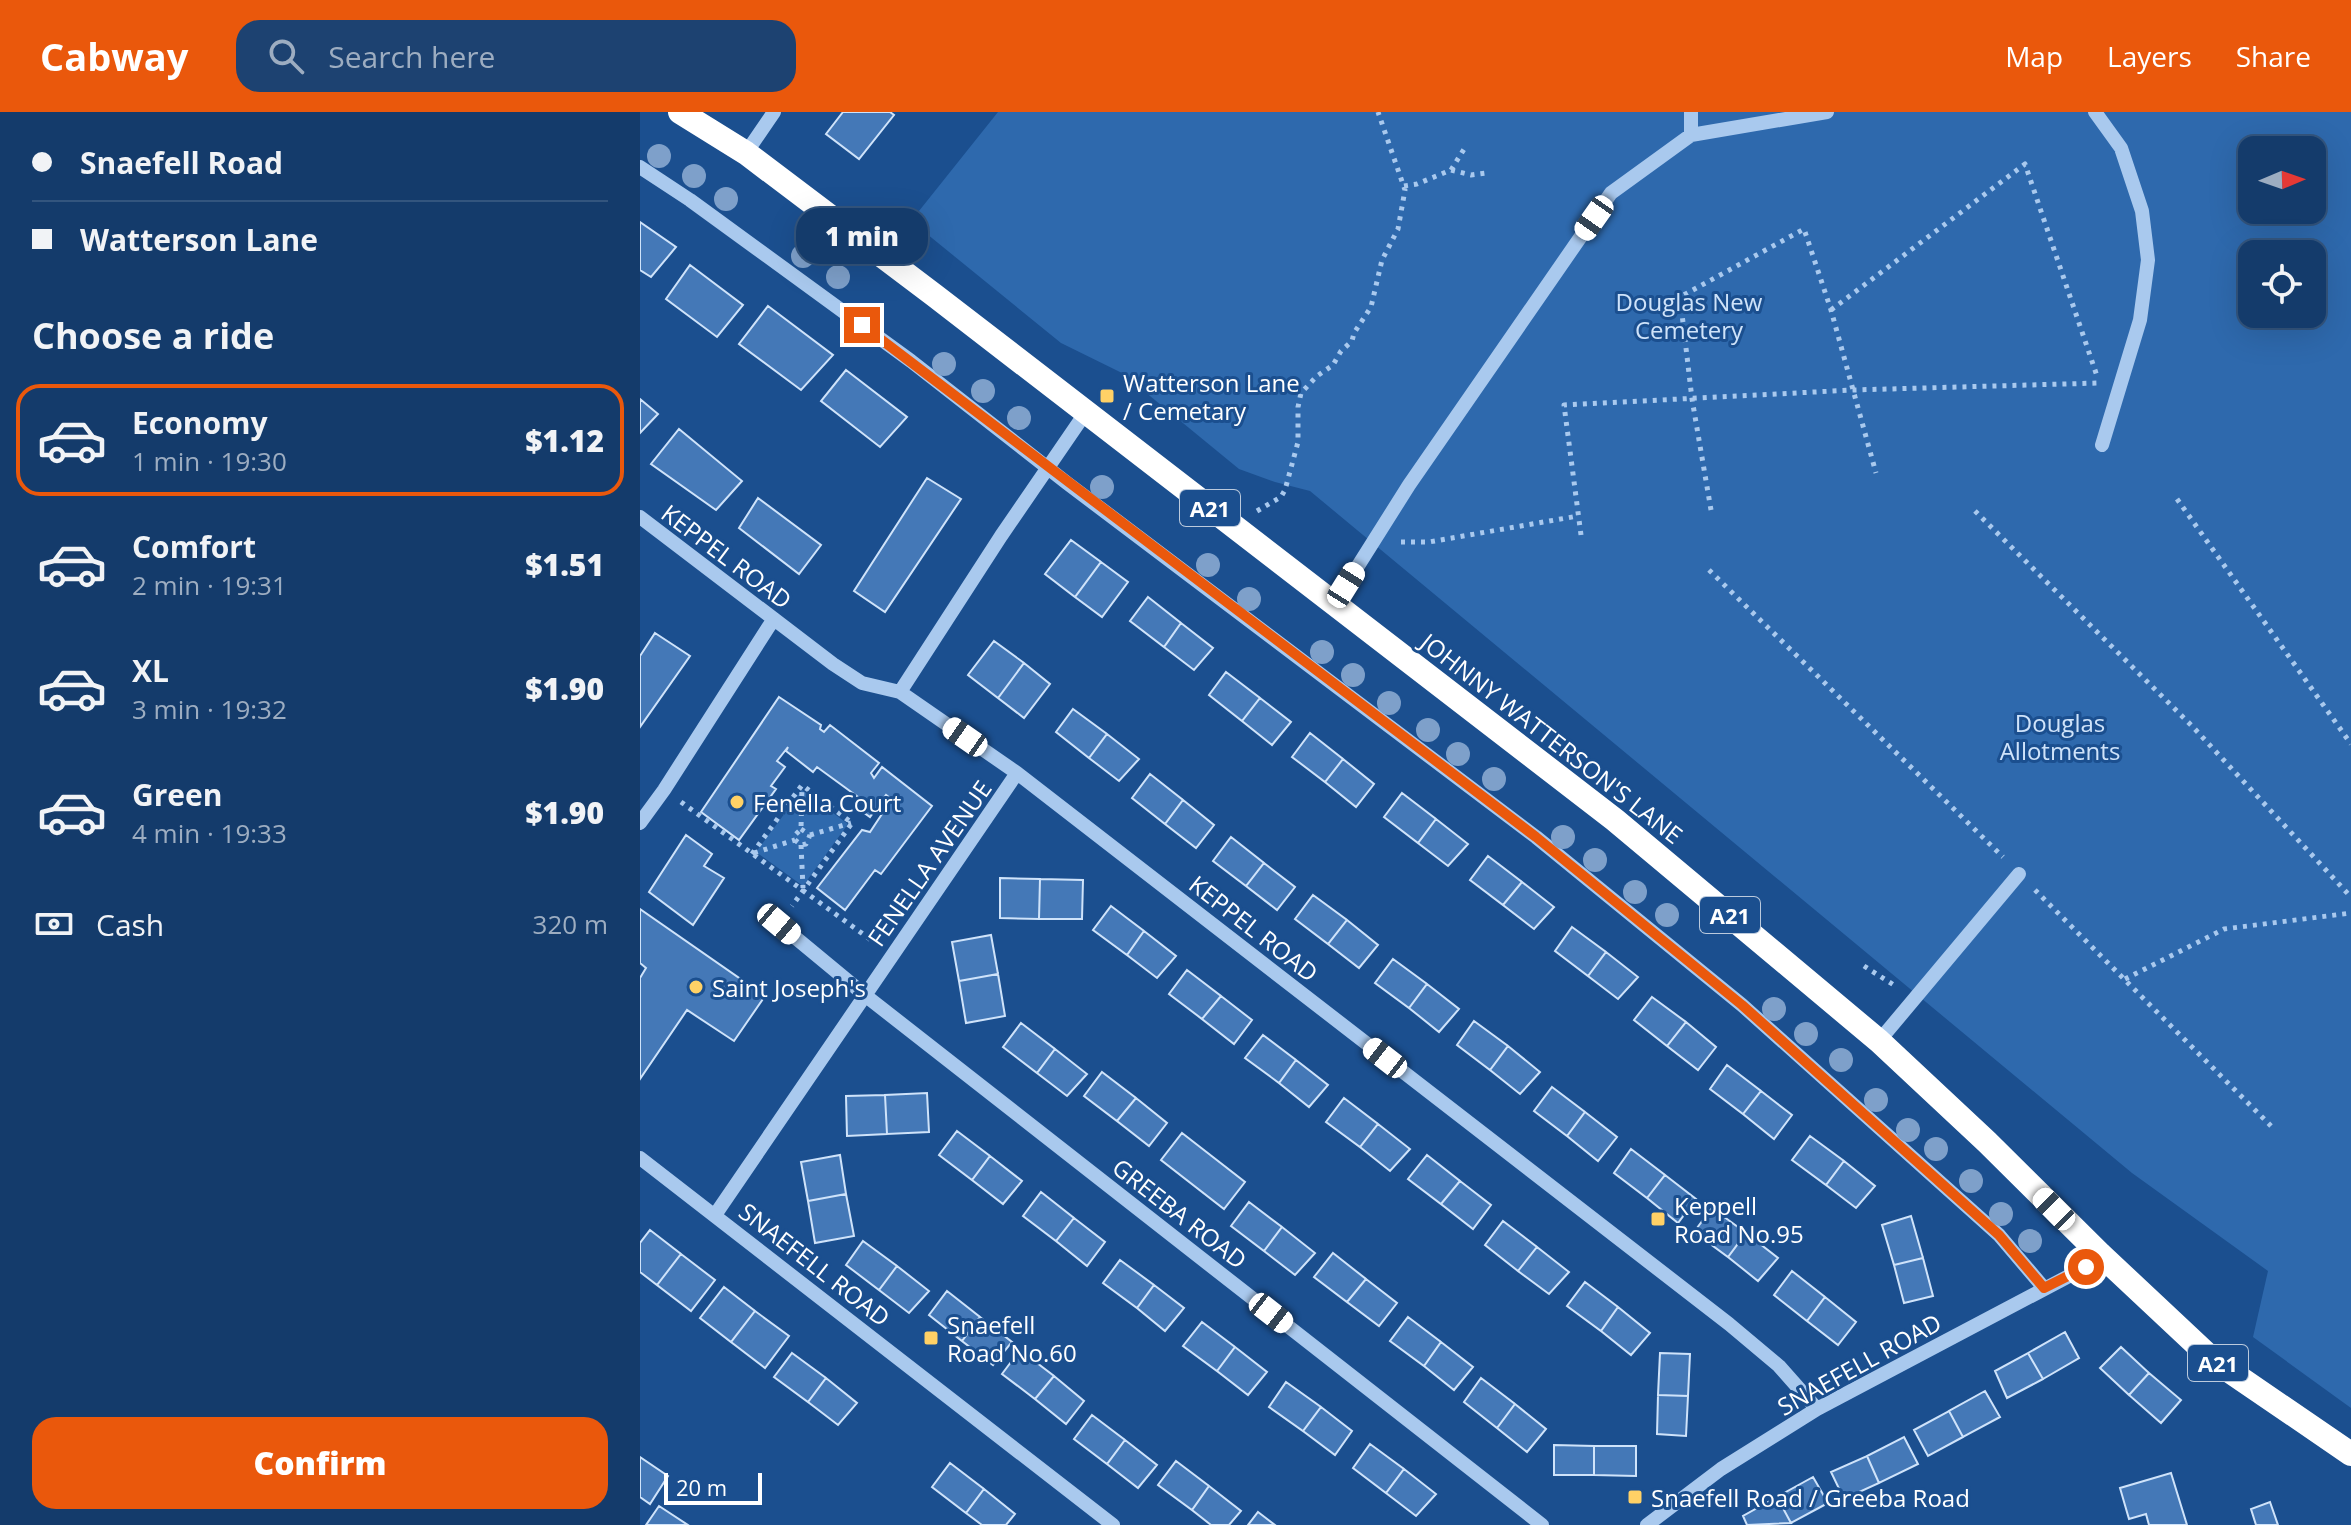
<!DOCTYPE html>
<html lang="en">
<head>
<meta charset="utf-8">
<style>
  :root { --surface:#143b6b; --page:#1d4271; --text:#f1f3f6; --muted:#9dadc1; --line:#33557e; --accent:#ea580c }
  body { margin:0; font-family:"Open Sans",sans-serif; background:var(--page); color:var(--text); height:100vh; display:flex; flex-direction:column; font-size:30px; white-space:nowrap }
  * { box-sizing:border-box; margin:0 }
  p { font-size:26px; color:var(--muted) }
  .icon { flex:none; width:44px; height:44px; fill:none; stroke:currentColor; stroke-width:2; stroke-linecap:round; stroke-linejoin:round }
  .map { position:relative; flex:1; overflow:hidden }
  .details { display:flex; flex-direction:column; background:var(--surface); width:640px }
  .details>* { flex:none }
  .guide { display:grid; align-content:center; height:176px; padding:0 32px; background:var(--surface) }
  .needle { width:52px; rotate:88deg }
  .buttons { position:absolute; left:1598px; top:24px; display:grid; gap:16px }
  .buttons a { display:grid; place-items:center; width:88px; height:88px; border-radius:16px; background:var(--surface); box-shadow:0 8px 32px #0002,0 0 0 2px var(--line); font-size:40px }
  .scale { position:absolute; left:24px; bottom:20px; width:98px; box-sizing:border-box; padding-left:8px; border:4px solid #fff; border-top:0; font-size:22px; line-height:28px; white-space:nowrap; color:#fff; -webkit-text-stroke:6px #1b4f8f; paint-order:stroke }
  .end { position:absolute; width:36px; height:36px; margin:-18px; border:10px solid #ea580c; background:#fff; box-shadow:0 0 0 4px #fff }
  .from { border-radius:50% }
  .bubble { position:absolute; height:56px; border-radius:24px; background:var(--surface); box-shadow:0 8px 32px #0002,0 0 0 2px var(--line); font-size:26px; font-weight:800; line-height:56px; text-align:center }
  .car { position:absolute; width:24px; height:48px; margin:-24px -12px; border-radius:10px; box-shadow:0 0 6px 2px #0007; background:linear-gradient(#fff 24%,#345 0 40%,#fff 0 76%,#345 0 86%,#fff 0) }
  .guide b { display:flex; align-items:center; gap:28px; height:76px; font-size:30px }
  .guide b+b { border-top:2px solid var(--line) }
  .guide i { width:20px; height:20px; background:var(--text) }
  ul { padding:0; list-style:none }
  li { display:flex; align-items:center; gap:24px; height:112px; margin:0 16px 12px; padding:0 16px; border:4px solid transparent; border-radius:24px }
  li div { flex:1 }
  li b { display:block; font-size:30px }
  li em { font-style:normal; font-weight:800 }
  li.current { border-color:var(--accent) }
  li>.icon { width:72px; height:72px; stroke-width:1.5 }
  h2 { padding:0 32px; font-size:36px; line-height:96px }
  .pay { display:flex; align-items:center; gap:20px; height:88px; padding:0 32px; font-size:30px }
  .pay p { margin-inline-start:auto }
  .primary-button { display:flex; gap:16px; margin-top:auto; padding:16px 32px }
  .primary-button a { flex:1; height:92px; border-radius:24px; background:var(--accent); color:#fff; font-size:32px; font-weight:800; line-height:92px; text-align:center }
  header { display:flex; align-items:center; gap:48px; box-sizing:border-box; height:112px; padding:0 40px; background:var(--accent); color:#fff }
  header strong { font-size:38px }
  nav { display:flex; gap:44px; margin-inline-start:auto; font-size:28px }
  .search { width:560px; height:72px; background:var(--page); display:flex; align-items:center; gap:20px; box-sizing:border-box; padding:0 28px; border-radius:24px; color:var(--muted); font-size:30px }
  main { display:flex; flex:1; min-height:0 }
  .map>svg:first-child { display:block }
  .green { fill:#2e69ad; fill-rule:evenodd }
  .building { fill:#4478b7; stroke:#cfe3fa; stroke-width:2 }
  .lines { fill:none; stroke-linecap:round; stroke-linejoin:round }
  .path { stroke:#a9c9ee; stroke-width:5; stroke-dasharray:4 6; stroke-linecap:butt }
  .minor { stroke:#a9c9ee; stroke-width:14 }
  .highway { stroke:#fff; stroke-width:24 }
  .tree { fill:#7ea0ca }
  .route { stroke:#ea580c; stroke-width:10 }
  .poi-dot { fill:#ffd166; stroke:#1b4f8f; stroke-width:3 }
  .labels { text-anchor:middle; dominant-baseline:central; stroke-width:6; stroke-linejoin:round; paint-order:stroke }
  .shield { fill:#1b4f8f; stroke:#bbcadd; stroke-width:2 }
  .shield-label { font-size:22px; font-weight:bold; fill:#fff }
  .park-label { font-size:24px; fill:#cfe3fa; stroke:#1b4f8f }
  .poi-label { font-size:24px; fill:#fff; stroke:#1b4f8f; text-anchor:start }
  .street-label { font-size:24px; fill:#fff; stroke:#1b4f8f }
</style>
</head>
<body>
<header>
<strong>Cabway</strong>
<div class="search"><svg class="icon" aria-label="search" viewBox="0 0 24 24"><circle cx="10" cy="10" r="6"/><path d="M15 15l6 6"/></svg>Search here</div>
<nav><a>Map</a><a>Layers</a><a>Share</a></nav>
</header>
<main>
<section class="details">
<div class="guide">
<b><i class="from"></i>Snaefell Road</b>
<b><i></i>Watterson Lane</b>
</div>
<h2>Choose a ride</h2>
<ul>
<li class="current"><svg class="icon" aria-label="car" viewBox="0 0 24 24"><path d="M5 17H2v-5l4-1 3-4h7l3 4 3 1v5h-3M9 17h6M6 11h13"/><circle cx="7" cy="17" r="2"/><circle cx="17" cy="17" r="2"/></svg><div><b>Economy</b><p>1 min · 19:30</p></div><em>$1.12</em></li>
<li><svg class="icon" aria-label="car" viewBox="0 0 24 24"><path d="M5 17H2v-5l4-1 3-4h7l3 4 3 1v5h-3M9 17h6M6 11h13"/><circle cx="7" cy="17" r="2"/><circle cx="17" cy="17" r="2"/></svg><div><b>Comfort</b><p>2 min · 19:31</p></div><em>$1.51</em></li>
<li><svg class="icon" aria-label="car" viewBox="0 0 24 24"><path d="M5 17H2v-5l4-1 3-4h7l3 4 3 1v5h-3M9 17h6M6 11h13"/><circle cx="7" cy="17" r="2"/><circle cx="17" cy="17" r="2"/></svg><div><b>XL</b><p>3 min · 19:32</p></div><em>$1.90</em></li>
<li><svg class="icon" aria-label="car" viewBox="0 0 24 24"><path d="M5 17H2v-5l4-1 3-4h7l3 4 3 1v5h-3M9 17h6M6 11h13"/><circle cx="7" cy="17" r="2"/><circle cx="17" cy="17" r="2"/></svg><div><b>Green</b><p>4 min · 19:33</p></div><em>$1.90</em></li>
</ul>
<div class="pay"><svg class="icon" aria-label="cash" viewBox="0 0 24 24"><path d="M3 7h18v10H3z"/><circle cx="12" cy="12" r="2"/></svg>Cash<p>320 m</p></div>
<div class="primary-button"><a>Confirm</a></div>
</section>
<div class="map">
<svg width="1711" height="1413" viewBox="0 0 1711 1413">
  <rect width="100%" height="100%" fill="#1b4f8f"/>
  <path class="green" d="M358 0H1711V1296L1613 1225 1628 1159 1492 1061 670 379 635 370 599 357 482 261 421 231 271 109ZM1612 38H1672V98H1612ZM1612 142H1672V202H1612Z
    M162 678 208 712 163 774 116 740Z"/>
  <path class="building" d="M203 0H250L254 3 219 47 186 22Z
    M0 110 36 135 11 165 0 158Z
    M50 153 103 193 77 225 26 187Z
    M128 194 193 243 161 278 99 232Z
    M206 258 267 305 240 335 181 289Z
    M0 287 18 302 0 321Z
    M39 317 102 369 76 398 11 352Z
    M287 366 321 387 245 500 214 479Z
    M118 386 181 433 159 462 99 416Z
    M431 428 461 450 435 485 405 462Z
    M461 450 488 470 462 505 435 485Z
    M508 485 541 511 524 535 490 509Z
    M541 511 573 536 554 558 524 535Z
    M15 521 50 544 0 615V544Z
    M354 529 384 551 358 586 328 563Z
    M384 551 410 572 384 606 358 586Z
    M586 560 620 586 602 609 569 583Z
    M139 585 181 613 180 617 184 620 190 613 239 651 231 661 234 666 242 655 292 694 241 762 235 758 205 798 177 776 222 718 230 720 242 702 240 698 250 686 246 683 230 705 223 700 229 693 177 655 173 660 146 639 148 635 137 649 145 655 131 674 136 677 99 728 61 700Z
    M620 586 651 610 632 633 602 609Z
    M433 597 467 622 449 646 416 620Z
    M670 621 703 647 685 670 652 645Z
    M467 622 499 647 479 669 449 646Z
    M703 647 734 672 716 695 685 670Z
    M510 662 543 688 525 712 492 686Z
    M762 681 796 707 778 731 744 705Z
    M543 688 574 713 556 736 525 712Z
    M796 707 828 732 808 754 778 731Z
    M46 723 72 742 64 754 84 766 53 813 9 780Z
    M591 725 624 751 606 774 573 749Z
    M848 744 882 770 863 793 830 768Z
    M624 751 655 775 637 798 606 774Z
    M360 766 400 767 399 807 360 806Z
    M400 767 443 768 442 807H399Z
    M882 770 914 795 894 817 863 793Z
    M673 783 707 808 688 832 655 807Z
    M471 794 504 819 487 843 453 818Z
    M0 797 125 884 94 929 47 898 0 967V866L6 856 0 851Z
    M707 808 738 833 719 856 688 832Z
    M932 815 966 840 948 864 915 839Z
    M504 819 536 844 517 866 487 843Z
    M351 823 358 862 319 869 312 830Z
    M966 840 998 865 978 887 948 864Z
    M753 847 787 872 769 896 735 871Z
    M547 858 581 884 562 907 529 882Z
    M358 862 365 904 326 911 319 869Z
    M787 872 819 897 799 920 769 896Z
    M581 884 612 908 594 932 562 907Z
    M1012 885 1046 910 1027 934 994 908Z
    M834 909 868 934 850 958 817 933Z
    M1046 910 1076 935 1058 958 1027 934Z
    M381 911 415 937 397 961 363 935Z
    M623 923 656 948 639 971 605 946Z
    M868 934 900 960 880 982 850 958Z
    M415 937 447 962 427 984 397 961Z
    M656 948 688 973 669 995 639 971Z
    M1087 953 1121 979 1103 1002 1070 977Z
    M462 960 496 986 477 1009 444 984Z
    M912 975 945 1000 927 1024 894 999Z
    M1121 979 1152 1003 1134 1027 1103 1002Z
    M287 981 289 1020 247 1022 245 983Z
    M245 983 247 1022 207 1024 206 984Z
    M496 986 527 1011 509 1034 477 1009Z
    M704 986 738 1012 720 1035 686 1010Z
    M945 1000 977 1025 958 1049 927 1024Z
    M738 1012 770 1037 750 1059 720 1035Z
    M317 1019 350 1044 332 1068 299 1043Z
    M542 1021 605 1070 584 1097 521 1048Z
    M1170 1024 1204 1049 1186 1073 1152 1048Z
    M991 1037 1025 1063 1007 1086 974 1061Z
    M200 1043 206 1082 168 1089 161 1050Z
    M787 1043 820 1069 801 1092 768 1067Z
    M350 1044 382 1069 363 1092 332 1068Z
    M1204 1049 1235 1074 1216 1096 1186 1073Z
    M1025 1063 1056 1087 1038 1111 1007 1086Z
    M820 1069 851 1093 833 1117 801 1092Z
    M401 1080 434 1106 416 1129 383 1104Z
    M206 1082 214 1124 175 1131 168 1089Z
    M609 1090 642 1115 624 1139 591 1114Z
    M1072 1096 1106 1121 1088 1145 1054 1120Z
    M1271 1104 1283 1146 1254 1153 1242 1113Z
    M434 1106 465 1130 447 1154 416 1129Z
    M863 1109 897 1135 878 1159 845 1133Z
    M642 1115 675 1141 655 1163 624 1139Z
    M10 1118 41 1142 17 1173 0 1160V1131Z
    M1106 1121 1138 1146 1118 1169 1088 1145Z
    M223 1129 257 1154 239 1178 206 1153Z
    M897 1135 929 1160 909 1182 878 1159Z
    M693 1141 726 1167 707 1190 674 1165Z
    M41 1142 75 1168 51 1199 17 1173Z
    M1283 1146 1293 1184 1264 1191 1254 1153Z
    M480 1148 514 1173 497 1196 463 1171Z
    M257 1154 289 1179 269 1201 239 1178Z
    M1152 1159 1185 1185 1167 1209 1134 1183Z
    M726 1167 757 1191 739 1214 707 1190Z
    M945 1170 978 1195 961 1219 927 1194Z
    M514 1173 544 1196 525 1219 497 1196Z
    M84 1175 115 1199 91 1230 60 1206Z
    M307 1179 340 1205 322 1229 289 1203Z
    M1185 1185 1216 1210 1198 1233 1167 1209Z
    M978 1195 1010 1221 991 1243 961 1219Z
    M115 1199 149 1224 125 1256 91 1230Z
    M340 1205 372 1230 353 1253 322 1229Z
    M768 1205 801 1230 784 1254 750 1229Z
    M562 1210 595 1235 577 1259 543 1234Z
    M1425 1220 1439 1246 1403 1267 1388 1241Z
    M801 1230 833 1255 814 1278 784 1254Z
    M595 1235 627 1260 608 1283 577 1259Z
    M1481 1235 1509 1261 1489 1283 1460 1256Z
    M380 1238 414 1264 395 1287 362 1262Z
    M152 1241 186 1266 168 1290 134 1265Z
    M1020 1241 1050 1242 1048 1284 1018 1283Z
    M1388 1241 1403 1267 1367 1286 1355 1259Z
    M1509 1261 1541 1288 1521 1311 1489 1283Z
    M414 1264 444 1289 426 1312 395 1287Z
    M186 1266 217 1291 198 1313 168 1290Z
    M841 1266 875 1292 857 1316 824 1290Z
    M646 1270 681 1295 663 1319 629 1295Z
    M1345 1279 1360 1305 1323 1325 1309 1299Z
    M1018 1283 1048 1284 1046 1324 1017 1322Z
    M875 1292 906 1317 887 1340 857 1316Z
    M681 1295 712 1319 695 1343 663 1319Z
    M1309 1299 1323 1325 1288 1344 1274 1318Z
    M452 1303 485 1328 467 1352 434 1327Z
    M1264 1325 1278 1352 1239 1371 1227 1344Z
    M485 1328 517 1353 498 1376 467 1352Z
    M730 1332 764 1357 746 1381 713 1356Z
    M914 1333 954 1334V1363H914Z
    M954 1334H996V1364L954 1363Z
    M1227 1344 1239 1371 1204 1387 1191 1360Z
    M0 1345 28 1364 10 1392 0 1385Z
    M536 1349 569 1374 552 1398 518 1373Z
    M310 1351 344 1377 326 1401 292 1375Z
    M764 1357 796 1382 776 1404 746 1381Z
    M1531 1361 1547 1413H1509L1506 1402 1489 1407 1480 1376Z
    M1173 1365 1188 1391 1151 1411 1137 1385Z
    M569 1374 601 1399 589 1413H571L552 1398Z
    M344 1377 375 1402 366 1413H342L326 1401Z
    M1137 1385 1151 1411 1107 1413 1103 1404Z
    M1630 1390 1638 1413H1616L1611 1397Z
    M19 1394 48 1413H6Z
    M618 1400 635 1413H608Z"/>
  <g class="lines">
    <path class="path" d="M811 58 826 34
      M764 74 777 72 811 58 831 63 847 61
      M1191 198 1385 52 1457 264
      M1537 387 1711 632
      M1071 398 1052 287 1040 185 1164 117 1191 198 1236 361
      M617 399 641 385 645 378 658 330V295L661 281 677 264 693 253 701 239 712 229 714 221 731 195 742 148 758 117 765 78 738 0
      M1335 399 1552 614 1711 785
      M941 423 924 293 1213 278 1459 271
      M761 430H789L938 404
      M1069 458 1363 745
      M41 690 234 830
      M161 717 170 723 166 732 161 733 155 728V723L161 717 162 675
      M170 723 211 711
      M161 733 163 776
      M114 741 155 728
      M112 742 162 673 212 711 152 794
      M1395 778 1631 1014
      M1224 854 1257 875
      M1485 867 1584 817 1711 801"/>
    <path class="minor" d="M1051 0V23
      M1455 0 1481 36 1502 99 1508 148 1500 208 1462 333
      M106 41 134 0
      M0 55 50 88 271 249 427 371 896 725 1102 893 1359 1123 1404 1176
      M0 405 193 552 222 571 260 580 377 661 1089 1212 1139 1254 1177 1297
      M694 492 769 373 971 81 1051 23 1187 0
      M260 580 361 424 446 300
      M0 711 24 678 133 508
      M139 812 226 884 902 1413
      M1239 929 1379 762
      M0 1046 473 1413
      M75 1103 377 661
      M1007 1413 1081 1357 1177 1297 1446 1155 1460 1142"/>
    <path class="highway" d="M40 0 106 41 294 183 975 708 1239 929 1347 1030 1460 1142 1572 1247 1711 1342"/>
  </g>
  <g class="tree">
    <circle cx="19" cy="44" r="12"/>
    <circle cx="54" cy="64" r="12"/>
    <circle cx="86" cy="87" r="12"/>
    <circle cx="163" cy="144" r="12"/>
    <circle cx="198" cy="165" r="12"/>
    <circle cx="304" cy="252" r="12"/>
    <circle cx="343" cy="279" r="12"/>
    <circle cx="379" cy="306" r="12"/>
    <circle cx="462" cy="375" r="12"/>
    <circle cx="568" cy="453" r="12"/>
    <circle cx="609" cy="487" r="12"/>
    <circle cx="682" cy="540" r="12"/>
    <circle cx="713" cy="563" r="12"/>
    <circle cx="749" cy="591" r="12"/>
    <circle cx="788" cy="618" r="12"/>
    <circle cx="818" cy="642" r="12"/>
    <circle cx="854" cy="667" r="12"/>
    <circle cx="923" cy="725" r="12"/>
    <circle cx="955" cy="748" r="12"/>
    <circle cx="995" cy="780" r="12"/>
    <circle cx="1027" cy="803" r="12"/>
    <circle cx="1134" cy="897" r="12"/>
    <circle cx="1166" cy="922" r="12"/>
    <circle cx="1201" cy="948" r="12"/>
    <circle cx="1236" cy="988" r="12"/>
    <circle cx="1268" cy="1018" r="12"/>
    <circle cx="1296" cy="1037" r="12"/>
    <circle cx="1331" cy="1069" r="12"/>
    <circle cx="1361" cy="1102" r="12"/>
    <circle cx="1390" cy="1129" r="12"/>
  </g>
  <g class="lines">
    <path class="route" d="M222 213 896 725 1102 893 1359 1123 1404 1176 1446 1155"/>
  </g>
  <g class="poi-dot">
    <rect x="459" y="276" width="16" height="16" rx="4"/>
    <circle cx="97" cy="690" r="8"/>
    <circle cx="56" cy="875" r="8"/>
    <rect x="1010" y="1099" width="16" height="16" rx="4"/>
    <rect x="283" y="1218" width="16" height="16" rx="4"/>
    <rect x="987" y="1377" width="16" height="16" rx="4"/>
  </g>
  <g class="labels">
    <g class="shield">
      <rect x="540" y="378" width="60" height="36" rx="6"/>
      <rect x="1060" y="785" width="60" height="36" rx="6"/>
      <rect x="1548" y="1233" width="60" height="36" rx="6"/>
    </g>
    <g class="shield-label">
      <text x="570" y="396">A21</text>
      <text x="1090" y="803">A21</text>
      <text x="1578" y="1251">A21</text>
    </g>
    <g class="park-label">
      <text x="1049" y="189">Douglas New<tspan x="1049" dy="28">Cemetery</tspan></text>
      <text x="1420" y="610">Douglas<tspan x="1420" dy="28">Allotments</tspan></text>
    </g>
    <g class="poi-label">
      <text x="483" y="270">Watterson Lane<tspan x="483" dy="28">/ Cemetary</tspan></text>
      <text x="113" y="690">Fenella Court</text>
      <text x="72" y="875">Saint Joseph's</text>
      <text x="1034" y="1093">Keppell<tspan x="1034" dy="28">Road No.95</tspan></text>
      <text x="307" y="1212">Snaefell<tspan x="307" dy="28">Road No.60</tspan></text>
      <text x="1011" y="1385">Snaefell Road / Greeba Road</text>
    </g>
    <g class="street-label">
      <text transform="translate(87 444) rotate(37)">KEPPEL ROAD</text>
      <text transform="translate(912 626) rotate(38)">JOHNNY WATTERSON'S LANE</text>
      <text transform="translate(289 751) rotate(-55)">FENELLA AVENUE</text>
      <text transform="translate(614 816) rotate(38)">KEPPEL ROAD</text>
      <text transform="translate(540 1101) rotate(38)">GREEBA ROAD</text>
      <text transform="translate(175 1152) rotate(38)">SNAEFELL ROAD</text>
      <text transform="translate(1219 1252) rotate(-29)">SNAEFELL ROAD</text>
    </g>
  </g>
</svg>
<div class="buttons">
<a><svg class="needle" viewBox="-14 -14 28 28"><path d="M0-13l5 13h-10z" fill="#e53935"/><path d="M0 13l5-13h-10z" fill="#9dadc1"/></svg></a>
<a><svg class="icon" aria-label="locate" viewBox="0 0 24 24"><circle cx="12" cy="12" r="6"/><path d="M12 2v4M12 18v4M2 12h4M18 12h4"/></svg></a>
</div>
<div class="scale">20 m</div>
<i class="end from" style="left:1446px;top:1155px"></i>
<i class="end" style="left:222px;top:213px"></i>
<div class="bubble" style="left:156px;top:96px;width:132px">1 min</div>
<i class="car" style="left:954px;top:106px;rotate:215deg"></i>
<i class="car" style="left:706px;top:473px;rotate:32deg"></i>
<i class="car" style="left:325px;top:625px;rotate:305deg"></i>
<i class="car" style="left:139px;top:812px;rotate:130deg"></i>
<i class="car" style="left:745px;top:946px;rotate:308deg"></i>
<i class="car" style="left:1414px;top:1097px;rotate:315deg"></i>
<i class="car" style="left:631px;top:1201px;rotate:128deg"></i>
</div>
</main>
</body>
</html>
